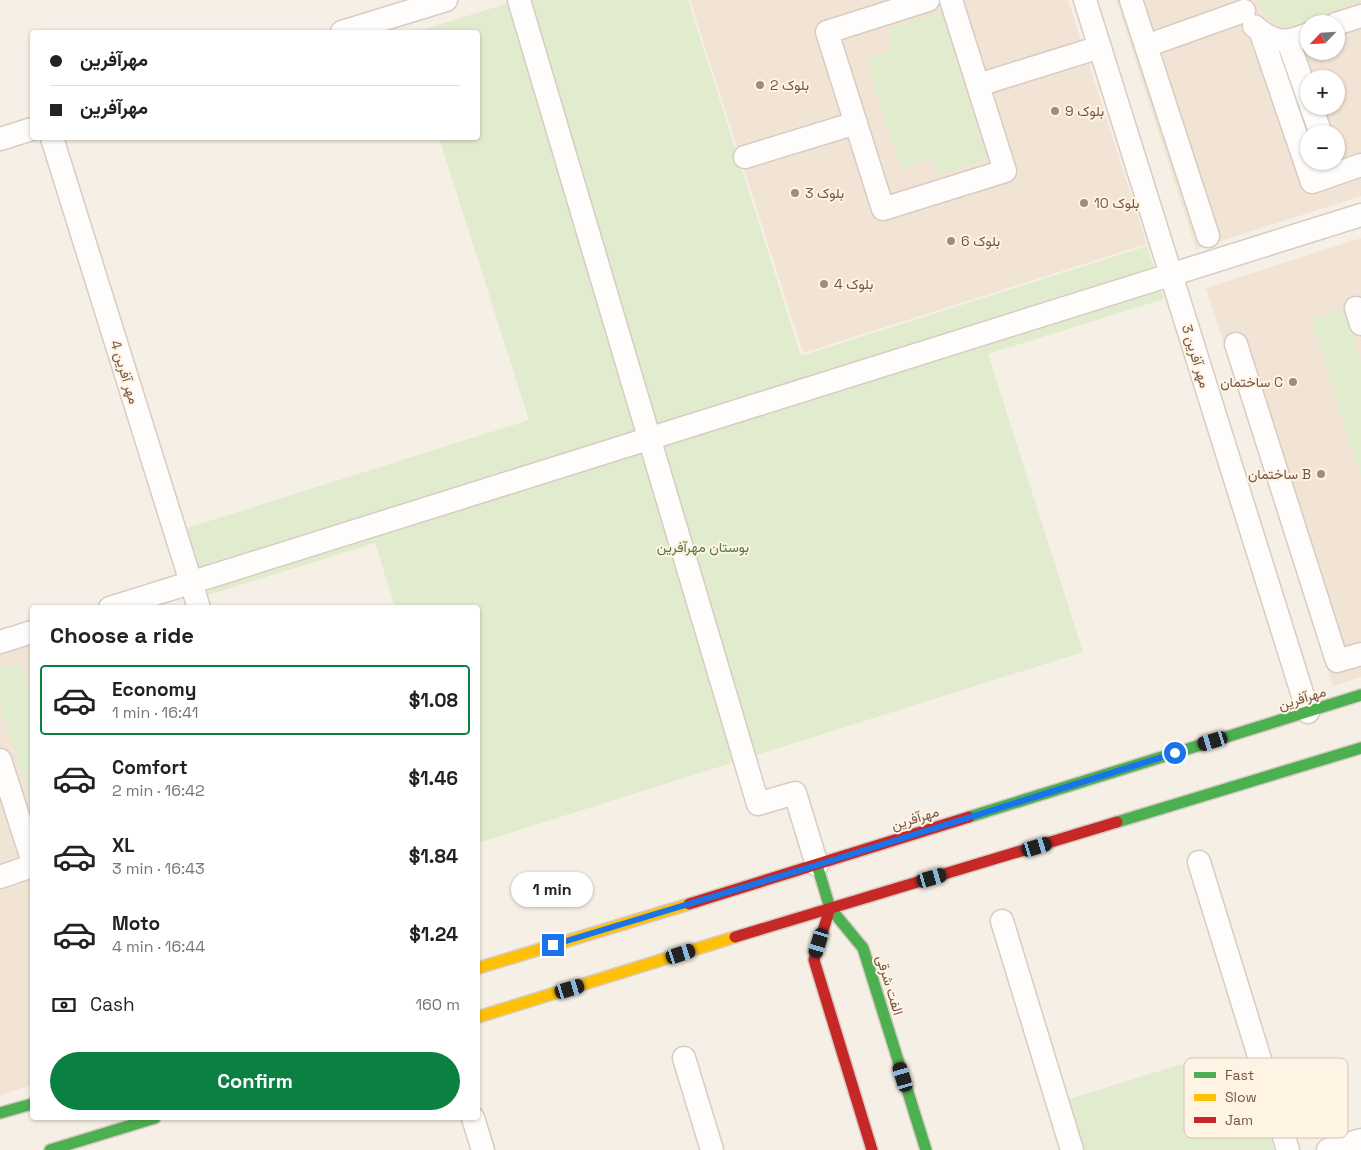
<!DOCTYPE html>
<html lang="en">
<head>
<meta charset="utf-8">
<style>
  :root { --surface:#fff; --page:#f2f2f2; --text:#222; --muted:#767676; --line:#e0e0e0; --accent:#0b8043 }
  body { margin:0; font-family:"Space Grotesk",Vazirmatn,sans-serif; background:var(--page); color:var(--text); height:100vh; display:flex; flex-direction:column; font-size:19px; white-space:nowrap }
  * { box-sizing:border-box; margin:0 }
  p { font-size:16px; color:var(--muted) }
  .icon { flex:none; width:28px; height:28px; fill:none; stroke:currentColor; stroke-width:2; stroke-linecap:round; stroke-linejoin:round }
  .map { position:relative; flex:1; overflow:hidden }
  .drawer { position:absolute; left:30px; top:605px; width:450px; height:515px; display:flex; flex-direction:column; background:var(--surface); border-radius:5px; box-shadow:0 1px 4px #0004 }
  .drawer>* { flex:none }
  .top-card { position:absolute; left:30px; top:30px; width:450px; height:110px; border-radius:5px; box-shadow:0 1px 4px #0004; display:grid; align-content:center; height:110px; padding:0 20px; background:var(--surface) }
  .needle { width:32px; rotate:245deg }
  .tools { position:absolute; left:1300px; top:15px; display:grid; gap:10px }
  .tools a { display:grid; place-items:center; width:45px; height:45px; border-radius:50%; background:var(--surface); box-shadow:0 1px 4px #0004; font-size:25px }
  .end { position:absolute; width:22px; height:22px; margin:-11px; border:6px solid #1a73e8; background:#fff; box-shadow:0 0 0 2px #fff }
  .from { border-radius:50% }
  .bubble { position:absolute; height:35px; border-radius:18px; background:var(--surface); box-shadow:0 1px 4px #0004; font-size:16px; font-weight:700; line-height:35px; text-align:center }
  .car { position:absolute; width:15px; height:30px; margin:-15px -8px; border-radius:6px; box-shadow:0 0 4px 1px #0007; background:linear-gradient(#222 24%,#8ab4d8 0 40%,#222 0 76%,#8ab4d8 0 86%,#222 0) }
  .top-card b { display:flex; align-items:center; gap:18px; height:48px; font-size:19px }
  .top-card b+b { border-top:1px solid var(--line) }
  .top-card i { width:12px; height:12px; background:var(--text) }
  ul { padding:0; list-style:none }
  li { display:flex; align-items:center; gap:15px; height:70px; margin:0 10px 8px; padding:0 10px; border:2px solid transparent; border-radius:5px }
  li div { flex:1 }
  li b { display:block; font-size:19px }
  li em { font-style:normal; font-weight:700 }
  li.on { border-color:var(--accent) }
  li>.icon { width:45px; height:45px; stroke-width:1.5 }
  h2 { padding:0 20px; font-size:22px; line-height:60px }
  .pay { display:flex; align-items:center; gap:12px; height:55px; padding:0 20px; font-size:19px }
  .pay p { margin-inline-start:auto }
  .action { display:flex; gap:10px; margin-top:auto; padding:10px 20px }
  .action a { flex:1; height:58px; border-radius:30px; background:var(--accent); color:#fff; font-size:20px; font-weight:700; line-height:58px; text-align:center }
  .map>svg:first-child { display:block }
  .residential { fill:#f2e4d4; fill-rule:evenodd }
  .green { fill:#e1ecce }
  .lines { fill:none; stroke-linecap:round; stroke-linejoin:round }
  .street-casing { stroke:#d7ccc3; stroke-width:25 }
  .fast-casing { stroke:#d6cbc1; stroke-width:14 }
  .slow-casing { stroke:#d6cbc1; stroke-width:14 }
  .jam-casing { stroke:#d6cbc1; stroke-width:14 }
  .street { stroke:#fefdfb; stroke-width:22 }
  .fast { stroke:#4caf50; stroke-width:11 }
  .slow { stroke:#ffc107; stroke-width:11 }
  .jam { stroke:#c62828; stroke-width:11 }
  .route { stroke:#1a73e8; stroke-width:6 }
  .poi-dot { fill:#a18b7e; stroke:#fff4e4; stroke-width:2 }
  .labels { text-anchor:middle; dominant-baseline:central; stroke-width:4; stroke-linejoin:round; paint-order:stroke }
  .poi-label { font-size:14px; fill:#735546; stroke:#fff4e4; text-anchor:start }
  .street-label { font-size:14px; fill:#735546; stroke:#fff4e4 }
  .park-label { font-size:14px; fill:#50793d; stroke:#fff4e4 }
  .key { fill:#fff4e4; stroke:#d5c4b5; stroke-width:1 }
  .key-label { font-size:14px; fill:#735546 }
</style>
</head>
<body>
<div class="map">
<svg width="1361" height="1150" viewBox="0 0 1361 1150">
  <rect width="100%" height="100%" fill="#f6efe5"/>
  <path class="residential" d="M690 0H1068L1147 244 803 353Z
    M1116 0H1361V196L1196 249ZM1309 24H1336V51H1309ZM1309 79H1336V106H1309ZM1309 134H1336V161H1309Z
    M1361 238V677L1333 686 1206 288Z
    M32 642V1085L0 1095V652Z"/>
  <path class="green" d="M518 0H688L801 356 1147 246 1164 299 988 354 1083 652 478 843V608L395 607 375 543 208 595 187 528 529 420 439 138H478V32H416Z
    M1259 0H1361L1287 27C1272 24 1261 16 1259 0Z
    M941 12 987 160 938 175 933 158 901 169 866 59 893 50 887 29Z
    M1344 308 1361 362V477L1311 319Z
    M19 663 32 703V803L0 706V669Z
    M1204 1057 1216 1094 1253 1083 1274 1150H1078L1063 1101Z"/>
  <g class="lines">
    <g class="street-casing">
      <path id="street" d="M519 0 758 804 795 793 817 865
        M928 0 827 32 883 209 1005 171 951 0
        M1085 0 1308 712
        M1131 0 1208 236
        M1336 24 1361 16
        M1254 26C1263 34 1276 43 1290 40 1296 39 1303 36 1309 34
        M342 32 446 0
        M1261 33 1312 182 1361 165
        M1288 41 1309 100
        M1146 46 1244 11
        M978 85 1100 47
        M1311 106 1321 134
        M52 138 199 608
        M0 139 32 129
        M745 157 856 123
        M1356 308 1361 324
        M1236 344 1337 661 1361 654
        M110 608 1361 215
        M0 642 32 632
        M0 760 32 859
        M1199 862 1288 1150
        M0 877 32 866
        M1002 921 1072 1150
        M684 1058 712 1150
        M473 1118 483 1150
        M1328 1150 1361 1140"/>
    </g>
    <g class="fast-casing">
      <path id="fast" d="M969 817 1361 695
        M1117 822 1361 748
        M817 865 830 908 863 948 926 1150
        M0 1113 32 1104
        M50 1150 155 1118"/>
    </g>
    <g class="slow-casing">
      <path id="slow" d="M478 968 689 904
        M478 1017 735 937"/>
    </g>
    <g class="jam-casing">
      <path id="jam" d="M689 904 969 817
        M830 908 814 960 872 1150
        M735 937 1117 822"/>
    </g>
    <use href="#street" class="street"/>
    <use href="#fast" class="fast"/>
    <use href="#slow" class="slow"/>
    <use href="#jam" class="jam"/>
  </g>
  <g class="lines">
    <path class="route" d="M553 945 817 865 1175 753"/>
  </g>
  <g class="poi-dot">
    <circle cx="760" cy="85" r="5"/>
    <circle cx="1055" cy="111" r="5"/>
    <circle cx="795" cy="193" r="5"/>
    <circle cx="1084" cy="203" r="5"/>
    <circle cx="951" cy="241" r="5"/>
    <circle cx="824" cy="284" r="5"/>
    <circle cx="1293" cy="382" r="5"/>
    <circle cx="1321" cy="474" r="5"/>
  </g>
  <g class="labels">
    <g class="poi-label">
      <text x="770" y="85">بلوک 2</text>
      <text x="1065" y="111">بلوک 9</text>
      <text x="805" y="193">بلوک 3</text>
      <text x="1094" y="203">بلوک 10</text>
      <text x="961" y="241">بلوک 6</text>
      <text x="834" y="284">بلوک 4</text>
      <text x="1283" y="382" text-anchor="end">ساختمان C</text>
      <text x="1311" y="474" text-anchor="end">ساختمان B</text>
    </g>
    <g class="street-label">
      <text transform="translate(1196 356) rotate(73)">مهر آفرین 3</text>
      <text transform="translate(125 372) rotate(73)">مهر آفرین 4</text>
      <text transform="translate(1302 698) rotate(-17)">مهرآفرین</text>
      <text transform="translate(915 818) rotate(-17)">مهرآفرین</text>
      <text transform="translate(890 985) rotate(73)">الفت شرقی</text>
    </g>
    <g class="park-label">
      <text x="703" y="547">بوستان مهرآفرین</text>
    </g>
  </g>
  <rect x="1184" y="1058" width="164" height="80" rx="8" class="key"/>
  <rect x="1194" y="1072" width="22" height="6" fill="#4caf50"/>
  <rect x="1194" y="1094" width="22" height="7" fill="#ffc107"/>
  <rect x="1194" y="1117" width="22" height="6" fill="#c62828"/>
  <g class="key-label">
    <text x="1225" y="1080">Fast</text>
    <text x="1225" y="1102">Slow</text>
    <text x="1225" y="1125">Jam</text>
  </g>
</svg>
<div class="tools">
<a><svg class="needle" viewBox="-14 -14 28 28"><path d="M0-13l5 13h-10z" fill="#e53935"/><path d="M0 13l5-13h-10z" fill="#767676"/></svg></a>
<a>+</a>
<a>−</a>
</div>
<i class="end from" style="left:1175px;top:753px"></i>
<i class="end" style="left:553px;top:945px"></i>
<div class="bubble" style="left:511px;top:872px;width:82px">1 min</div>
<i class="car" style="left:1213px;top:741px;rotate:253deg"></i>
<i class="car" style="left:1037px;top:847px;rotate:73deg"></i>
<i class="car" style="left:932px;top:878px;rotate:74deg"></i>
<i class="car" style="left:819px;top:943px;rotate:197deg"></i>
<i class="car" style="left:681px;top:954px;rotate:72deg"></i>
<i class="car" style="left:570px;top:989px;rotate:73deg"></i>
<i class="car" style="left:903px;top:1077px;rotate:343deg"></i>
<div class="top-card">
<b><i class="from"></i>مهرآفرین</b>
<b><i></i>مهرآفرین</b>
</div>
<section class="drawer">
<h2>Choose a ride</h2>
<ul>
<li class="on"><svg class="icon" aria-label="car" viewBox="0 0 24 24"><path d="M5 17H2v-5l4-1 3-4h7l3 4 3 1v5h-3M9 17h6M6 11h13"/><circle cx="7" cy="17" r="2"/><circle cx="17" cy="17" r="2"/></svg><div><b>Economy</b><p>1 min · 16:41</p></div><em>$1.08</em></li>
<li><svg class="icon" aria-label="car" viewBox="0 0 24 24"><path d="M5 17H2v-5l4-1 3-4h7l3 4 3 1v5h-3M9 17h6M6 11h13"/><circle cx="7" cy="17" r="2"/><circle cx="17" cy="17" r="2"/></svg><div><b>Comfort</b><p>2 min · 16:42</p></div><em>$1.46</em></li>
<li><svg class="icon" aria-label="car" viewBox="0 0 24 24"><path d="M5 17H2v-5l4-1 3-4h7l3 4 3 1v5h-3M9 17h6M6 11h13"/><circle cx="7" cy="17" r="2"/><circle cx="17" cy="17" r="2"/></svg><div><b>XL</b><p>3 min · 16:43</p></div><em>$1.84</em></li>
<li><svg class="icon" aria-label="car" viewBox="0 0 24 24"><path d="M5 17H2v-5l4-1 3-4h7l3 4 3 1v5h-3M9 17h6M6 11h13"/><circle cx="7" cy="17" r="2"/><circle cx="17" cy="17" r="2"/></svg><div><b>Moto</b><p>4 min · 16:44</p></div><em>$1.24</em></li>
</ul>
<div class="pay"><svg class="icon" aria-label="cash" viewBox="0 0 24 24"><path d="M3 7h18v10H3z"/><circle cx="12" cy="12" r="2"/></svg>Cash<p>160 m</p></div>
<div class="action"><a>Confirm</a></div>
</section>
</div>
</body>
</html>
